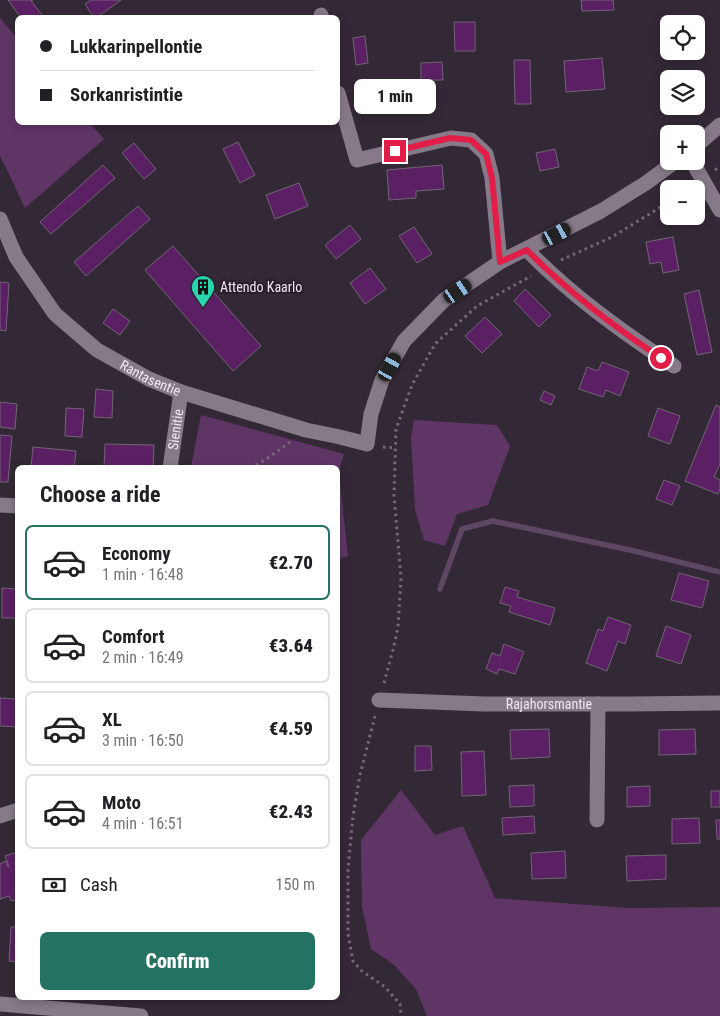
<!DOCTYPE html>
<html lang="en">
<head>
<meta charset="utf-8">
<style>
  :root { --surface:#fff; --page:#f2f2f2; --text:#202124; --muted:#757577; --line:#e0e0e0; --accent:#247262 }
  body { margin:0; font-family:"Roboto Condensed",sans-serif; background:var(--page); color:var(--text); height:100vh; display:flex; flex-direction:column; font-size:19px; white-space:nowrap }
  * { box-sizing:border-box; margin:0 }
  p { font-size:16px; color:var(--muted) }
  .icon { flex:none; width:28px; height:28px; fill:none; stroke:currentColor; stroke-width:2; stroke-linecap:round; stroke-linejoin:round }
  .map { position:relative; flex:1; overflow:hidden }
  .side { position:absolute; left:15px; top:465px; width:325px; height:535px; display:flex; flex-direction:column; background:var(--surface); border-radius:8px; box-shadow:0 2px 8px #0003 }
  .side>* { flex:none }
  .top-card { position:absolute; left:15px; top:15px; width:325px; height:110px; border-radius:8px; box-shadow:0 2px 8px #0003; display:grid; align-content:center; height:110px; padding:0 25px; background:var(--surface) }
  .fabs { position:absolute; left:660px; top:15px; display:grid; gap:10px }
  .fabs a { display:grid; place-items:center; width:45px; height:45px; border-radius:8px; background:var(--surface); box-shadow:0 2px 8px #0003; font-size:25px }
  .end { position:absolute; width:22px; height:22px; margin:-11px; border:6px solid #e11d48; background:#fff; box-shadow:0 0 0 2px #fff }
  .from { border-radius:50% }
  .bubble { position:absolute; height:35px; border-radius:8px; background:var(--surface); box-shadow:0 2px 8px #0003; font-size:16px; font-weight:800; line-height:35px; text-align:center }
  .car { position:absolute; width:15px; height:30px; margin:-15px -8px; border-radius:6px; box-shadow:0 0 4px 1px #0007; background:linear-gradient(#222 24%,#8ab4d8 0 40%,#222 0 76%,#8ab4d8 0 86%,#222 0) }
  .top-card b { display:flex; align-items:center; gap:18px; height:48px; font-size:19px }
  .top-card b+b { border-top:1px solid var(--line) }
  .top-card i { width:12px; height:12px; background:var(--text) }
  ul { padding:0; list-style:none }
  li { display:flex; align-items:center; gap:15px; height:75px; margin:0 10px 8px; padding:0 15px; border:2px solid var(--line); border-radius:8px }
  li div { flex:1 }
  li b { display:block; font-size:19px }
  li em { font-style:normal; font-weight:800 }
  li.on { border-color:var(--accent) }
  li>.icon { width:45px; height:45px; stroke-width:1.5 }
  h2 { padding:0 25px; font-size:22px; line-height:60px }
  .pay { display:flex; align-items:center; gap:12px; height:55px; padding:0 25px; font-size:19px }
  .pay p { margin-inline-start:auto }
  .button { display:flex; gap:10px; margin-top:auto; padding:10px 25px }
  .button a { flex:1; height:58px; border-radius:8px; background:var(--accent); color:#fff; font-size:20px; font-weight:800; line-height:58px; text-align:center }
  .map>svg:first-child { display:block }
  .green { fill:#5f3566 }
  .lines { fill:none; stroke-linecap:round; stroke-linejoin:round }
  .stream { stroke:#5e4762; stroke-width:5.5 }
  .building { fill:#5b2064; stroke:#716573 }
  .path { stroke:#756b76; stroke-width:3; stroke-dasharray:2.5 4; stroke-linecap:butt }
  .street { stroke:#867988; stroke-width:15 }
  .secondary { stroke:#867988; stroke-width:15 }
  .route { stroke:#e11d48; stroke-width:6 }
  .labels { text-anchor:middle; dominant-baseline:central; stroke-width:4; stroke-linejoin:round; paint-order:stroke }
  .poi-label { font-size:14px; fill:#eee7ef; stroke:#291f2b; text-anchor:start }
  .street-label { font-size:14px; fill:#eee7ef; stroke:#291f2b }
</style>
</head>
<body>
<div class="map">
<svg width="720" height="1016" viewBox="0 0 720 1016">
  <rect width="100%" height="100%" fill="#332835"/>
  <path class="green" d="M0 18 17 38 18 122 90 123 104 139 25 208 9 174 0 156Z
    M201 415 344 454 339 471 348 556 338 559V468L191 467Z
    M414 420 497 425 510 446 488 505 457 514 445 546 424 540 415 510 411 437Z
    M401 790 435 835 463 826 495 898 628 908 720 907V1016H427L416 989 394 965 371 949 362 907 361 840Z"/>
  <g class="lines">
    <path class="stream" d="M440 589 462 529 493 521 630 550 720 572"/>
  </g>
  <path class="building" d="M8 0H33L31 1 43 16 41 18H21Z
    M91 0H121L96 18H94L85 4Z
    M581 0H613L614 10 582 11Z
    M454 22H475V51H455Z
    M365 36 368 63 356 65 353 38Z
    M602 58 605 89 566 92 564 61Z
    M514 60H530L531 104H515Z
    M442 62 443 80H421V63Z
    M238 142 255 175 240 183 223 149Z
    M134 143 156 169 144 179 122 153Z
    M555 149 559 167 540 171 536 153Z
    M103 165 115 178 51 234 40 222Z
    M442 165 444 189 416 191V198L389 200 387 170Z
    M299 183 308 206 275 219 266 195Z
    M138 206 150 219 86 276 74 262Z
    M350 225 361 239 336 259 325 245Z
    M414 227 432 254 417 263 399 236Z
    M673 237 679 270 663 273 661 262 650 264 646 242Z
    M173 246 261 346 233 371 145 270Z
    M370 268 386 289 365 304 350 283Z
    M0 282 9 283 6 331 0 330Z
    M525 289 551 315 539 327 514 301Z
    M699 290 712 352 697 355 684 294Z
    M113 309 130 321 120 335 103 323Z
    M485 317 502 334 482 353 465 336Z
    M602 362 629 372 620 396 606 390 603 397 579 389 587 367 598 371Z
    M96 389 113 391 112 418 94 417Z
    M544 391 555 396 551 405 540 400Z
    M0 402 17 404 15 429 0 427Z
    M716 405 720 407V464L714 477 720 480V489L718 494 685 481Z
    M66 408 84 409 82 437 65 436Z
    M658 408 680 416 670 444 648 436Z
    M0 435 12 436 8 482H0Z
    M105 444 154 445 153 468H104Z
    M33 447 76 451 74 468H31Z
    M664 480 680 486 672 505 656 499Z
    M679 573 709 581 702 608 671 600Z
    M505 587 519 591 517 597 555 608 550 625 509 612 511 606 500 603Z
    M2 588 18 589V618H2Z
    M608 617 631 625 625 644 618 641 607 671 586 663 598 629 603 631Z
    M666 626 691 635 681 664 656 656Z
    M504 644 524 652 515 674 499 669 497 674 486 669 492 653 500 656Z
    M0 698 18 699V727L0 726Z
    M549 729 550 757 511 759 510 730Z
    M695 729 696 754 659 755V730Z
    M415 746H431L432 770 415 771Z
    M484 751 486 795 462 796 461 752Z
    M534 785V806L510 807 509 786Z
    M650 786V806L627 807V787Z
    M711 791H720V807H711Z
    M534 816 535 833 503 835 502 818Z
    M699 818 700 843 672 844V819Z
    M716 820H720V839H717Z
    M565 851 566 878 532 879 531 853Z
    M17 852 18 899 11 901 9 896 0 899V864L6 861 8 867 9 866 5 856Z
    M666 855V879L627 881 626 856Z
    M11 927H18V962L9 961Z"/>
  <g class="lines">
    <path class="path" d="M715 170 720 166
      M561 260 612 237 669 202
      M383 447 395 448
      M250 468 265 460 290 442
      M384 683 393 650 398 627 401 578 394 495 396 429 412 385 435 344 477 306 531 276
      M375 716 360 775 353 816 348 869V934L353 961 362 971 385 987 400 1004 401 1016"/>
    <g class="street">
      <path d="M321 15 322 18"/>
      <path d="M338 93 357 160 451 138 471 140 486 154 492 178 500 262"/>
      <path d="M696 146 720 125"/>
      <path d="M692 161 720 210"/>
      <path id="s1" d="M0 219 16 257 55 314 97 350 149 379 181 392 306 430 340 437 367 444 371 414 382 380 404 341 444 300 500 262 601 211 646 183 676 161"/>
      <path d="M527 250C571 295 621 331 674 366"/>
      <path id="s2" d="M170 468 181 392"/>
      <path d="M0 505 18 506"/>
      <path id="s3" d="M379 700 484 704H631L720 703"/>
      <path d="M0 816 18 810"/>
      <path d="M597 820 598 704"/>
    </g>
    <path class="secondary" d="M0 1004 141 1016"/>
  </g>
  <g class="lines">
    <path class="route" d="M395 151 450 138 471 140 486 154 492 178 500 262 527 250C567 291 613 326 661 358"/>
  </g>
  <defs>
    <g id="building-pin" transform="scale(1.25)"><path d="M0 17L-7.5 6A9.5 9.5 0 1 1 7.5 6Z" fill="#29d5ad" stroke="#291f2b"/><path d="M-4-6H4V6H1V3H-1V6H-4ZM-2.5-4.3h1.7v1.8h-1.7ZM.8-4.3h1.7v1.8H.8ZM-2.5-1h1.7V.8h-1.7ZM.8-1h1.7V.8H.8Z" fill="#111"/></g>
  </defs>
  <g fill-rule="evenodd">
    <use href="#building-pin" x="203" y="287"/>
  </g>
  <g class="labels">
    <g class="poi-label">
      <text x="220" y="287">Attendo Kaarlo</text>
    </g>
    <g class="street-label">
      <text stroke="none"><textPath href="#s1" startOffset="226">Rantasentie</textPath></text>
      <text stroke="none"><textPath href="#s2" startOffset="39">Sienitie</textPath></text>
      <text stroke="none"><textPath href="#s3" startOffset="170">Rajahorsmantie</textPath></text>
    </g>
  </g>
</svg>
<div class="fabs">
<a><svg class="icon" aria-label="locate" viewBox="0 0 24 24"><circle cx="12" cy="12" r="6"/><path d="M12 2v4M12 18v4M2 12h4M18 12h4"/></svg></a>
<a><svg class="icon" aria-label="layers" viewBox="0 0 24 24"><path d="M12 4l9 5-9 5-9-5zM3 14l9 5 9-5"/></svg></a>
<a>+</a>
<a>−</a>
</div>
<i class="end from" style="left:661px;top:358px"></i>
<i class="end" style="left:395px;top:151px"></i>
<div class="bubble" style="left:354px;top:79px;width:82px">1 min</div>
<i class="car" style="left:557px;top:234px;rotate:62deg"></i>
<i class="car" style="left:458px;top:291px;rotate:56deg"></i>
<i class="car" style="left:390px;top:367px;rotate:29deg"></i>
<div class="top-card">
<b><i class="from"></i>Lukkarinpellontie</b>
<b><i></i>Sorkanristintie</b>
</div>
<section class="side">
<h2>Choose a ride</h2>
<ul>
<li class="on"><svg class="icon" aria-label="car" viewBox="0 0 24 24"><path d="M5 17H2v-5l4-1 3-4h7l3 4 3 1v5h-3M9 17h6M6 11h13"/><circle cx="7" cy="17" r="2"/><circle cx="17" cy="17" r="2"/></svg><div><b>Economy</b><p>1 min · 16:48</p></div><em>€2.70</em></li>
<li><svg class="icon" aria-label="car" viewBox="0 0 24 24"><path d="M5 17H2v-5l4-1 3-4h7l3 4 3 1v5h-3M9 17h6M6 11h13"/><circle cx="7" cy="17" r="2"/><circle cx="17" cy="17" r="2"/></svg><div><b>Comfort</b><p>2 min · 16:49</p></div><em>€3.64</em></li>
<li><svg class="icon" aria-label="car" viewBox="0 0 24 24"><path d="M5 17H2v-5l4-1 3-4h7l3 4 3 1v5h-3M9 17h6M6 11h13"/><circle cx="7" cy="17" r="2"/><circle cx="17" cy="17" r="2"/></svg><div><b>XL</b><p>3 min · 16:50</p></div><em>€4.59</em></li>
<li><svg class="icon" aria-label="car" viewBox="0 0 24 24"><path d="M5 17H2v-5l4-1 3-4h7l3 4 3 1v5h-3M9 17h6M6 11h13"/><circle cx="7" cy="17" r="2"/><circle cx="17" cy="17" r="2"/></svg><div><b>Moto</b><p>4 min · 16:51</p></div><em>€2.43</em></li>
</ul>
<div class="pay"><svg class="icon" aria-label="cash" viewBox="0 0 24 24"><path d="M3 7h18v10H3z"/><circle cx="12" cy="12" r="2"/></svg>Cash<p>150 m</p></div>
<div class="button"><a>Confirm</a></div>
</section>
</div>
</body>
</html>
